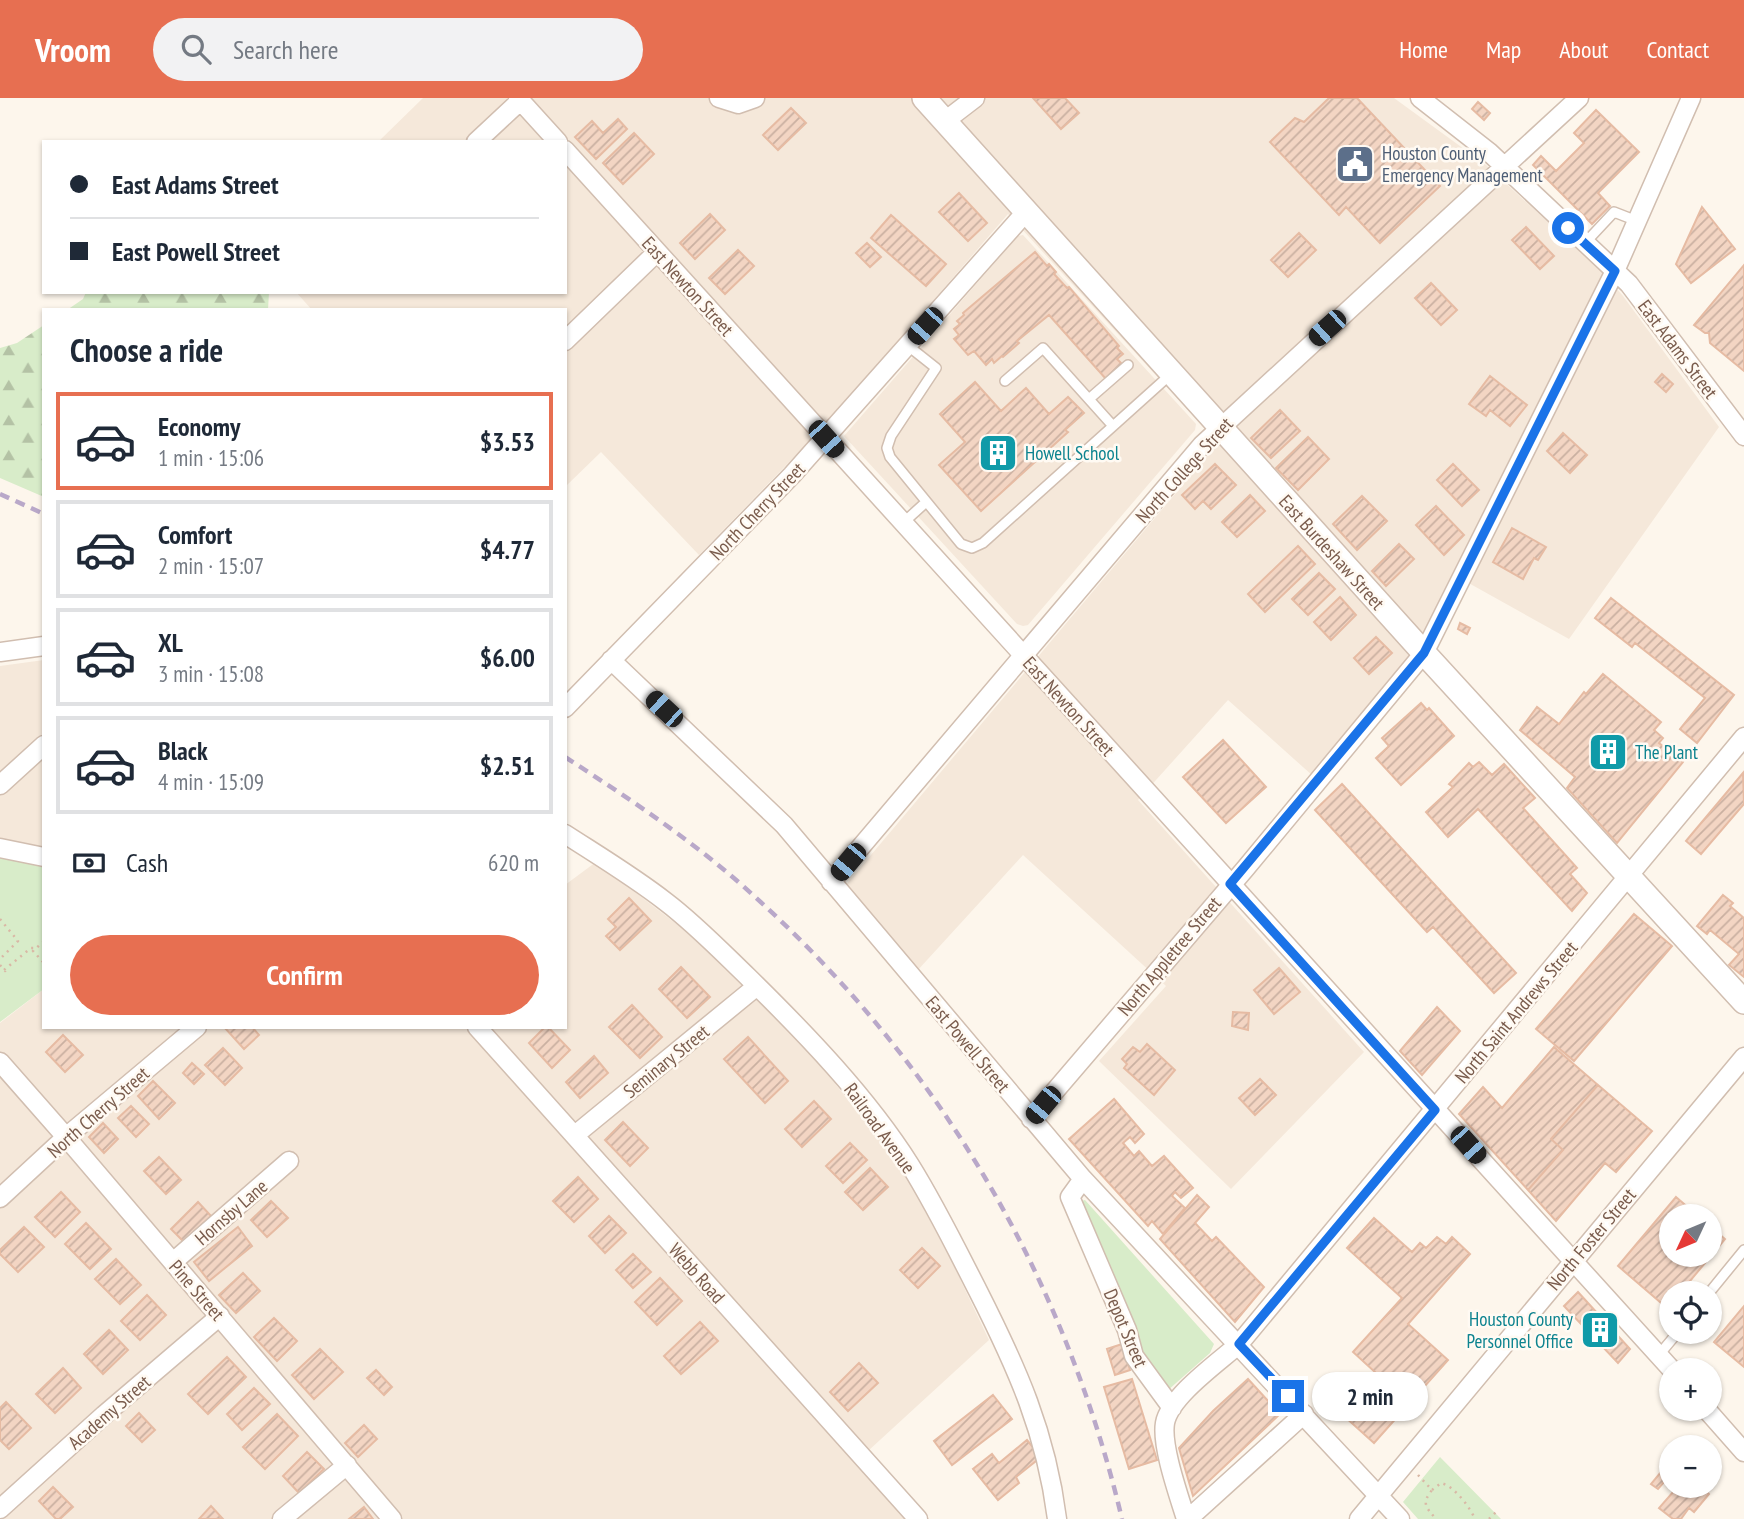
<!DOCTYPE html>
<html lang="en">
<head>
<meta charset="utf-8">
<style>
  :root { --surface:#fff; --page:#f2f2f3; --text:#1f2937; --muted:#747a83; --line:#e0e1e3; --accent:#e76f51 }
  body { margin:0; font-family:"PT Sans Narrow",sans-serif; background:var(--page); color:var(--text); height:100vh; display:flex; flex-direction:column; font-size:26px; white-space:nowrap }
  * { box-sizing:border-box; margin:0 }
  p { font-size:23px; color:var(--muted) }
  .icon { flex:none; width:38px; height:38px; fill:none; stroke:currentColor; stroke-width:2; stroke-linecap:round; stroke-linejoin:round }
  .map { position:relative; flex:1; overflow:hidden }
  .sheet { position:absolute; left:42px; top:210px; width:525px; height:721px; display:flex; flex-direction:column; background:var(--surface); border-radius:0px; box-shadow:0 2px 5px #0004 }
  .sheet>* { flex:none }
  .guide { position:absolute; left:42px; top:42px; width:525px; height:154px; border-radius:0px; box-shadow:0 2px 5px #0004; display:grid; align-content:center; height:154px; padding:0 28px; background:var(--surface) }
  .needle { width:46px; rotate:226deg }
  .fabs { position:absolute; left:1659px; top:1106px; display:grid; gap:14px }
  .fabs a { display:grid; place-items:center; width:63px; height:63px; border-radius:50%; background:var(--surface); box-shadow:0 2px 5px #0004; font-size:35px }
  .end { position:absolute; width:32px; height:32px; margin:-16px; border:9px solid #1a73e8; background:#fff; box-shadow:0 0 0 4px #fff }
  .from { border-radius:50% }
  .bubble { position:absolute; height:49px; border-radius:24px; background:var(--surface); box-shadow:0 2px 5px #0004; font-size:23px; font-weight:700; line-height:49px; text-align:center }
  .car { position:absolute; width:21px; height:42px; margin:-21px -10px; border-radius:9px; box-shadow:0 0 5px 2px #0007; background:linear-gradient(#222 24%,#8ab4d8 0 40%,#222 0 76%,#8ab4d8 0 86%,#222 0) }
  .guide b { display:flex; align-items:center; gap:24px; height:66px; font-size:26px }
  .guide b+b { border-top:2px solid var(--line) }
  .guide i { width:18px; height:18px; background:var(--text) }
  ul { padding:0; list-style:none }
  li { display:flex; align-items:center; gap:21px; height:98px; margin:0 14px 10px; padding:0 14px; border:4px solid var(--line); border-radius:0px }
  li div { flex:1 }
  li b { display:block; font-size:26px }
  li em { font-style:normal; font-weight:700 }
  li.active { border-color:var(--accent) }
  li>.icon { width:63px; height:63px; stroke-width:1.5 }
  h2 { padding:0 28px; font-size:32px; line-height:84px }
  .pay { display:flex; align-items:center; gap:18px; height:77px; padding:0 28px; font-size:26px }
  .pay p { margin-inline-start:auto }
  .primary-button { display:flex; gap:14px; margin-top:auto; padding:14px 28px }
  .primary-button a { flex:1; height:80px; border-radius:42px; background:var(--accent); color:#fff; font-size:28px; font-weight:700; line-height:80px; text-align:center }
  header { display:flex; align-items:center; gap:42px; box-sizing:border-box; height:98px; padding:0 35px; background:var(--accent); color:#fff }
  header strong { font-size:33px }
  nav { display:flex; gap:38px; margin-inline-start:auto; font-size:24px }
  .search { width:490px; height:63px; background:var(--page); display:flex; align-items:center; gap:18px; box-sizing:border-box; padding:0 24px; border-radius:38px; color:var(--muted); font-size:26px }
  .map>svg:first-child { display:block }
  .residential { fill:#f5e8da }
  .forest { fill:url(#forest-firs) }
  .green { fill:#d8ecc9 }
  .building { fill:url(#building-hatch); stroke:#e6bba3; stroke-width:2 }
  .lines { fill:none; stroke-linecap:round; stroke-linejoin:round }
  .service-casing { stroke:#d1beb0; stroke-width:12 }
  .minor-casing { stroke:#d1beb0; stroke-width:21 }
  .tertiary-casing { stroke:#d1beb0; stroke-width:26 }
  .path { stroke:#d9b8a5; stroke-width:2.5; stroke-dasharray:2 5; stroke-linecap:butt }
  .service { stroke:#fff; stroke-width:9 }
  .minor { stroke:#fff; stroke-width:18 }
  .tertiary { stroke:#fff; stroke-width:23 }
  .rail { stroke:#b9a8c9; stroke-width:4.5; stroke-dasharray:10 7; stroke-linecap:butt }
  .route { stroke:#1a73e8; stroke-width:9 }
  .labels { text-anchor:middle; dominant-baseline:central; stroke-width:5; stroke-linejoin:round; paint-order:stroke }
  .service-label { font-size:19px; fill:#4e5e75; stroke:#fffaf3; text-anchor:start }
  .street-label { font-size:19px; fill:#7a5c4d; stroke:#fffaf3 }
  .culture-label { font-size:19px; fill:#0d838f; stroke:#fffaf3; text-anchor:start }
</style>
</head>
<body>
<header>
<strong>Vroom</strong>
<div class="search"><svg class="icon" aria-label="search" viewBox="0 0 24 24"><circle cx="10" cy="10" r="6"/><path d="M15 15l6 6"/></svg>Search here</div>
<nav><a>Home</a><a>Map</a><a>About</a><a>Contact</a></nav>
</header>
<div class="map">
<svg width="1744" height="1421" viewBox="0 0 1744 1421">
  <defs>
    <pattern id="forest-firs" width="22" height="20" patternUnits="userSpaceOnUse" patternTransform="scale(1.75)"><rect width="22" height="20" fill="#d8ecc9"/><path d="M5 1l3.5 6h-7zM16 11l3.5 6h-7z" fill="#b4c2a5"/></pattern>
    <pattern id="building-hatch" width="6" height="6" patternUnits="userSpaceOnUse" patternTransform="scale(1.75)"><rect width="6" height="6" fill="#f3d5c3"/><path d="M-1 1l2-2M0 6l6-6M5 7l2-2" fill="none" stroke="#cab0a1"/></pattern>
  </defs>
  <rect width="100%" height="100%" fill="#fdf6ec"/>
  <path class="residential" d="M423 0H1394L1486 67 1602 174 1623 198 1719 329 1569 541 1456 478 1425 535 1404 565 1313 678 1228 602 1138 702 1364 954 1231 1091 1099 963 1166 888 1023 757 917 873 844 789 1218 345 1008 116 829 323 699 457 601 354 565 389V212H312L296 194H565V44H378Z
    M1023 137 1196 326 1195 332 1028 527 1023 528 1017 526 844 338 1018 138Z
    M44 562V768L0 759V568Z
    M596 764 679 828 765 906 829 978 900 1067 951 1162 989 1242 868 1353 929 1421H0V925L44 891V929H565V787Z"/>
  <path class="forest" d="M86 194H269L268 212H67L83 201Z
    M44 227V399L0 380V250L17 245Z"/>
  <path class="green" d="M0 759 44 768V891L0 924Z
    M1085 1102 1214 1246 1210 1255 1167 1293 1140 1254 1081 1106V1103Z
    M1440 1359 1501 1421H1418L1403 1404Z"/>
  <path class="building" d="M1033 0H1065L1079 15 1061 31Z
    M1329 0H1357L1440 88 1380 145 1346 109 1339 117 1270 44 1295 20 1304 24Z
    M1478 4 1490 15 1484 22 1472 11Z
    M791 10 806 25 778 52 763 37Z
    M1596 12 1639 54 1598 95 1610 108 1592 126 1533 67 1541 58 1556 73 1584 45 1574 35Z
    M618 21 627 31 596 61 575 39 592 23 603 35Z
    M634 35 654 56 623 86 603 65Z
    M959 95 987 125 968 143 939 114Z
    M1702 109 1735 151 1691 185 1676 166Z
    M710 116 725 132 695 161 680 145Z
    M891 117 946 166 926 188 871 140Z
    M1526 129 1554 158 1540 171 1512 142Z
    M1299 135 1316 152 1288 179 1271 162Z
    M867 145 881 159 870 169 856 155Z
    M738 152 754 168 725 196 709 180Z
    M1035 154 1047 168 1049 166 1056 174 1054 176 1067 190 1069 189 1119 248 1117 250 1123 256 1117 261 1122 266 1106 281 1049 217 1017 243 1019 245 1003 259 1002 258 994 265 992 261 986 267 974 253 968 257 954 241 959 237 954 231 960 226 957 223 964 217 963 215Z
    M1744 167V273L1710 245 1709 235H1705L1694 227Z
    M1431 185 1457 212 1441 227 1415 200Z
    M1662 276 1673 286 1666 294 1655 284Z
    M1490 278 1527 307 1510 328 1490 312 1486 318 1469 306Z
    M975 284 1001 313 1026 290 1049 316 1068 299 1084 315 1065 332 1068 334 981 413 939 367 965 344 940 316Z
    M1280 312 1300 333 1271 360 1251 340Z
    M1563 335 1587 357 1570 375 1547 353Z
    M1308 339 1329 361 1298 392 1276 370Z
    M1215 366 1236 387 1211 411 1203 403 1195 411 1182 397Z
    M1453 366 1479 392 1462 408 1437 382Z
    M1250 397 1265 413 1237 439 1222 424Z
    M1362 398 1387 423 1357 452 1333 426Z
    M1436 408 1464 437 1444 457 1416 427Z
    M1512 430 1546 449 1538 462 1534 460 1523 481 1493 464Z
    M1399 446 1414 461 1386 488 1372 473Z
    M1298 448 1315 466 1265 514 1248 496Z
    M1319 475 1335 491 1308 517 1292 501Z
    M1340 499 1356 517 1331 542 1314 524Z
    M1611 500 1734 597 1697 645 1680 631 1705 600 1635 545 1632 549 1595 520Z
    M1460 525 1470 530 1467 536 1458 531Z
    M1376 539 1392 555 1369 576 1354 560Z
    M1603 576 1661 624 1654 632 1663 640 1659 645 1683 664 1617 745 1567 690 1575 679 1520 632 1537 609 1559 626 1584 594 1586 596Z
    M1421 605 1427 612 1429 610 1454 638 1401 687 1376 660 1389 648 1382 640Z
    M1223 642 1266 689 1226 725 1183 679Z
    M1479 664 1492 677 1504 666 1535 700 1523 710 1577 770 1570 776 1587 795 1572 813 1478 711 1448 739 1426 714 1453 689 1449 686 1469 665 1473 669Z
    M1743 675 1744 706 1701 756 1686 743Z
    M1342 686 1516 875 1494 895 1433 829 1427 834 1315 712Z
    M1723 797 1733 805 1730 808 1744 820V879L1729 867 1739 856 1710 832 1707 836 1697 828Z
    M629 800 651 823 620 852 606 838 616 829 608 821Z
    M1634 816 1672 848 1574 963 1536 931Z
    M681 869 710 899 687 920 659 891Z
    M1279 870 1300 894 1274 916 1254 892Z
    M632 907 662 939 640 960 609 929Z
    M1437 909 1460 933 1422 977 1400 953Z
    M1233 914 1249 915 1248 932 1232 928Z
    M224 929H252L259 937 244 951Z
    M545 929H548L570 952 552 970 529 945Z
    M63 937 83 957 65 974 46 954Z
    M748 939 788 983 765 1005 724 961Z
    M1147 946 1175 972 1154 997 1124 970 1127 966 1122 961 1133 949 1140 954Z
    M1554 949 1598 987 1551 1041 1563 1052 1528 1092 1459 1016 1483 989 1502 1010Z
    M223 950 242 970 225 987 205 967Z
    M594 958 608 975 580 1000 566 984Z
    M192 965 204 976 194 986 183 975Z
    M1260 981 1276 997 1255 1017 1239 1000Z
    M153 983 175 1005 159 1021 138 998Z
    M1598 987 1652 1033 1616 1074 1605 1065 1556 1123 1528 1092 1563 1052 1551 1041Z
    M1114 1001 1144 1036 1135 1045 1130 1039 1123 1045 1134 1058 1139 1053 1152 1068 1164 1058 1193 1090 1181 1100 1175 1094 1172 1098 1185 1110 1163 1136 1152 1123 1148 1128 1069 1041Z
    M814 1003 831 1021 802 1049 785 1031Z
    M131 1008 149 1026 136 1039 118 1020Z
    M623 1024 648 1050 630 1068 605 1042Z
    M103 1025 118 1041 104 1055 89 1039Z
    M850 1045 867 1062 843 1085 826 1068Z
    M159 1059 181 1082 166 1096 144 1073Z
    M870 1070 888 1089 863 1112 845 1094Z
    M578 1079 598 1101 574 1124 553 1103Z
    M61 1094 80 1114 55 1139 35 1119Z
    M1197 1097 1209 1109 1195 1125 1212 1143 1216 1139 1264 1189 1235 1224 1160 1141Z
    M1676 1099 1698 1118H1671V1157H1710V1128L1725 1141 1680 1195H1671V1205L1667 1210 1618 1168Z
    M271 1103 288 1120 267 1139 251 1122Z
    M198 1104 211 1118 184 1144 171 1131Z
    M609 1118 626 1135 605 1155 589 1138Z
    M1374 1120 1412 1154 1420 1145 1426 1150 1437 1139 1446 1146 1452 1139 1470 1156 1408 1226 1448 1262 1374 1345 1345 1319 1371 1291 1365 1286 1376 1275 1353 1254 1402 1200 1347 1150Z
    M86 1125 111 1151 90 1171 65 1146Z
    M24 1129 44 1149 18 1174 0 1156V1152Z
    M238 1129 252 1148 209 1183 194 1164Z
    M922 1150 940 1168 918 1190 900 1172Z
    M633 1156 651 1174 633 1190 616 1172Z
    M116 1161 141 1187 120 1206 95 1181Z
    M243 1175 260 1193 236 1215 219 1197Z
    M660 1180 682 1203 657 1227 635 1204Z
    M1578 1194 1630 1251 1618 1265 1564 1208Z
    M147 1197 166 1217 140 1242 121 1223Z
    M1744 1208V1269L1714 1244Z
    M274 1220 297 1243 277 1263 254 1239Z
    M700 1224 718 1243 681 1276 664 1258Z
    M109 1232 128 1252 103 1276 84 1256Z
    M1122 1246 1130 1272 1115 1277 1107 1251Z
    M320 1251 343 1274 314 1301 292 1277Z
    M227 1259 246 1279 208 1316 188 1296Z
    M859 1265 878 1285 848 1313 830 1294Z
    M63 1270 81 1290 55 1315 36 1296Z
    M376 1272 392 1289 384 1297 367 1280Z
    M1132 1281 1157 1362 1129 1371 1104 1289Z
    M1248 1281 1280 1316 1193 1398 1179 1350 1213 1313Z
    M254 1290 270 1306 242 1332 227 1316Z
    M993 1297 1012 1321 952 1367 934 1343Z
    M6 1304 31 1330 9 1351 0 1342V1310Z
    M139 1315 155 1332 142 1344 126 1328Z
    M277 1316 298 1338 265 1371 243 1349Z
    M364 1327 377 1341 358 1359 345 1345Z
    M1027 1342 1041 1359 1016 1379 1019 1385 998 1402 973 1371 992 1356 999 1365Z
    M307 1354 324 1371 299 1395 283 1378Z
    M1666 1368 1671 1372V1388H1700L1709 1396 1694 1414 1689 1410 1681 1421H1673L1659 1410 1674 1393 1664 1384 1658 1391 1651 1386Z
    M53 1389 73 1409 60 1421H56L39 1403Z
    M211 1408 223 1421H199Z
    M364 1409 373 1421H349Z"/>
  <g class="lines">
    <g class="service-casing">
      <path id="service" d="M1585 145 1614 114 1637 123
        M907 247 936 270 891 338 887 350 890 359 961 446 972 450 983 445 1171 276
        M1005 283 1043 250 1113 328
        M1089 301 1128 267
        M903 425 925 405
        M1709 1195 1744 1152
        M1658 1258 1678 1234"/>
    </g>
    <g class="minor-casing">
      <path id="minor" d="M518 0 558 44
        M719 0 738 6 755 0
        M1420 0 1489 54 1629 186 1744 338
        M945 23 975 0
        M476 44 520 3
        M565 52 1672 1272
        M565 243 657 154
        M0 554 44 548
        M611 562 784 727 1083 1081 1400 1421
        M565 610 792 377 1025 115
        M0 687 44 647
        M565 736C599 758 634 779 666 804 695 826 721 853 748 879 805 935 867 999 910 1067 935 1107 956 1150 978 1193 1017 1270 1046 1334 1057 1421
        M0 750 44 759
        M831 784 1202 347 1579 0
        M477 929 918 1421
        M0 964 66 1039 392 1421
        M1031 1021 1245 771 1424 555 1615 173 1691 0
        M575 1037 757 888
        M1083 1081 1070 1099 1127 1232 1134 1258 1172 1310
        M0 1100 66 1039 197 929
        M173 1164 289 1063
        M1706 1311 1744 1354
        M0 1411 104 1317 220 1218
        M282 1421 347 1367
        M1186 1421C1179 1398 1161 1348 1165 1325 1170 1298 1219 1264 1239 1246L1744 639
        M1188 1421 1304 1316
        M1359 1421 1744 959"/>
    </g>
    <g class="tertiary-casing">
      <path id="tertiary" d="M924 0 1424 555 1744 904"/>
    </g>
    <path class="path" d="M0 821 18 843 0 861
      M44 843 33 853 44 865
      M0 867 7 875
      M43 871 44 870
      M4 872 31 850H36
      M1418 1377 1432 1392C1421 1406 1426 1409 1436 1421
      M1432 1392 1441 1385C1454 1388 1470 1409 1475 1421
      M1489 1421 1497 1413"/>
    <use href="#service" class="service"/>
    <use href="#minor" class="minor"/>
    <use href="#tertiary" class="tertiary"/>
    <path class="rail" d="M0 396 44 416
      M565 659C630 701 696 745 753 797 939 965 1064 1177 1122 1421"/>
  </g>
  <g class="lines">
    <path class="route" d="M1288 1298 1239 1246 1435 1012 1230 786 1424 555 1615 173 1568 130"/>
  </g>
  <defs>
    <g id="civic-square" transform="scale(2.0125)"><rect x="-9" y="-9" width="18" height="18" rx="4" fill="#5c6f8a" stroke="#fffaf3"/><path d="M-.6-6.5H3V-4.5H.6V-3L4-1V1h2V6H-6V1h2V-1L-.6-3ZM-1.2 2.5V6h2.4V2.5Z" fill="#fff"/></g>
    <g id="building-square" transform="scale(2.0125)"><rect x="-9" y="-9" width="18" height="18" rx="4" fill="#0f9aa8" stroke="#fffaf3"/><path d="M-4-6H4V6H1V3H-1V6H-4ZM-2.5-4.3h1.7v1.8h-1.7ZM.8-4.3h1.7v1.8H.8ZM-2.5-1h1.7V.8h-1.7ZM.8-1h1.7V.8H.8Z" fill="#fff"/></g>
  </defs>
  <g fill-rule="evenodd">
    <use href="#civic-square" x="1355" y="66"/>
    <use href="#building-square" x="998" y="355"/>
    <use href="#building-square" x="1608" y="654"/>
    <use href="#building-square" x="1600" y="1232"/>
  </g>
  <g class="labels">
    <g class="service-label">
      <text x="1382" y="55">Houston County<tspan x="1382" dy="22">Emergency Management</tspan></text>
    </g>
    <g class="street-label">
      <text transform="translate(688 188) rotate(48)">East Newton Street</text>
      <text transform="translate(1678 251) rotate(53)">East Adams Street</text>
      <text transform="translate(1184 372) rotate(-48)">North College Street</text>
      <text transform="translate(757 413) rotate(-46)">North Cherry Street</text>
      <text transform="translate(1332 454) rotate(48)">East Burdeshaw Street</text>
      <text transform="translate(1069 608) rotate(48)">East Newton Street</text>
      <text transform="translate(1169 858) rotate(-50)">North Appletree Street</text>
      <text transform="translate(1516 914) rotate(-50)">North Saint Andrews Street</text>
      <text transform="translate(968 946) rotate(50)">East Powell Street</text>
      <text transform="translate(666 963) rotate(-39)">Seminary Street</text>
      <text transform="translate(98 1014) rotate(-41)">North Cherry Street</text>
      <text transform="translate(880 1030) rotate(54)">Railroad Avenue</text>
      <text transform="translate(231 1114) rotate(-41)">Hornsby Lane</text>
      <text transform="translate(1591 1141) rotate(-50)">North Foster Street</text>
      <text transform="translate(697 1175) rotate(48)">Webb Road</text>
      <text transform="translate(197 1192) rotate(49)">Pine Street</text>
      <text transform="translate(1126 1230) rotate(67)">Depot Street</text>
      <text transform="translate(109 1314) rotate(-41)">Academy Street</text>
    </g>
    <g class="culture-label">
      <text x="1025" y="355">Howell School</text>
      <text x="1635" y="654">The Plant</text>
      <text x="1573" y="1221" text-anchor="end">Houston County<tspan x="1573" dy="22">Personnel Office</tspan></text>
    </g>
  </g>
</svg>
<div class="fabs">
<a><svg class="needle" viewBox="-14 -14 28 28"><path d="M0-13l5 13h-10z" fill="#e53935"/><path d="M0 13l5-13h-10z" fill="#747a83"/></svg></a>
<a><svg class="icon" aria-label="locate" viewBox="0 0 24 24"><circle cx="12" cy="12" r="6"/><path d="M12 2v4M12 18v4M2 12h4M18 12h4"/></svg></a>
<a>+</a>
<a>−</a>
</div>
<i class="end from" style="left:1568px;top:130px"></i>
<i class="end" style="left:1288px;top:1298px"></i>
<div class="bubble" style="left:1312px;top:1274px;width:116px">2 min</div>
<i class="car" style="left:925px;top:228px;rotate:222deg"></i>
<i class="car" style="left:1327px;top:230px;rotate:228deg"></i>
<i class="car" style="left:826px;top:341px;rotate:138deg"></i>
<i class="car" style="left:664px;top:611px;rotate:313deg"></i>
<i class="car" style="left:848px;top:764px;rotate:220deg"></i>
<i class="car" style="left:1043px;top:1007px;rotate:220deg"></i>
<i class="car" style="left:1468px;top:1047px;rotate:138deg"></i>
<div class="guide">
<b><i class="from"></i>East Adams Street</b>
<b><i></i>East Powell Street</b>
</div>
<section class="sheet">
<h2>Choose a ride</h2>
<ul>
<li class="active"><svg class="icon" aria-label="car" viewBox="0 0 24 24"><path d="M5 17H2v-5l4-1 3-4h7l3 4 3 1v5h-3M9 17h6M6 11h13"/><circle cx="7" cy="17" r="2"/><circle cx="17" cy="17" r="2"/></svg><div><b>Economy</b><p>1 min · 15:06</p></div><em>$3.53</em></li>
<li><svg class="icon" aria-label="car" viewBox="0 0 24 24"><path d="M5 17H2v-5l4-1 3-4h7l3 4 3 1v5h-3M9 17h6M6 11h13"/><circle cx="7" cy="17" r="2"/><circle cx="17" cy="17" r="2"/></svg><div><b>Comfort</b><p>2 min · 15:07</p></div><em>$4.77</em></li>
<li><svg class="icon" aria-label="car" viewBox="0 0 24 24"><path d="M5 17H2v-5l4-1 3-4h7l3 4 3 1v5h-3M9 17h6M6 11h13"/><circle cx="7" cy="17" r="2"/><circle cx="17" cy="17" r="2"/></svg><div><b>XL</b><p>3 min · 15:08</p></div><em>$6.00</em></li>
<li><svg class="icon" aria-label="car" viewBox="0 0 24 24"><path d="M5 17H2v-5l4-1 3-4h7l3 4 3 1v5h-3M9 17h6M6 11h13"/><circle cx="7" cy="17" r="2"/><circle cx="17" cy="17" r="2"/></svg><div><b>Black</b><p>4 min · 15:09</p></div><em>$2.51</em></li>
</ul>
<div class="pay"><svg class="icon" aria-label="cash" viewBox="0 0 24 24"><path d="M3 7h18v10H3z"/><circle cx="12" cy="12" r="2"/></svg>Cash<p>620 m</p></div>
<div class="primary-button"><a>Confirm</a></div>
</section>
</div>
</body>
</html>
